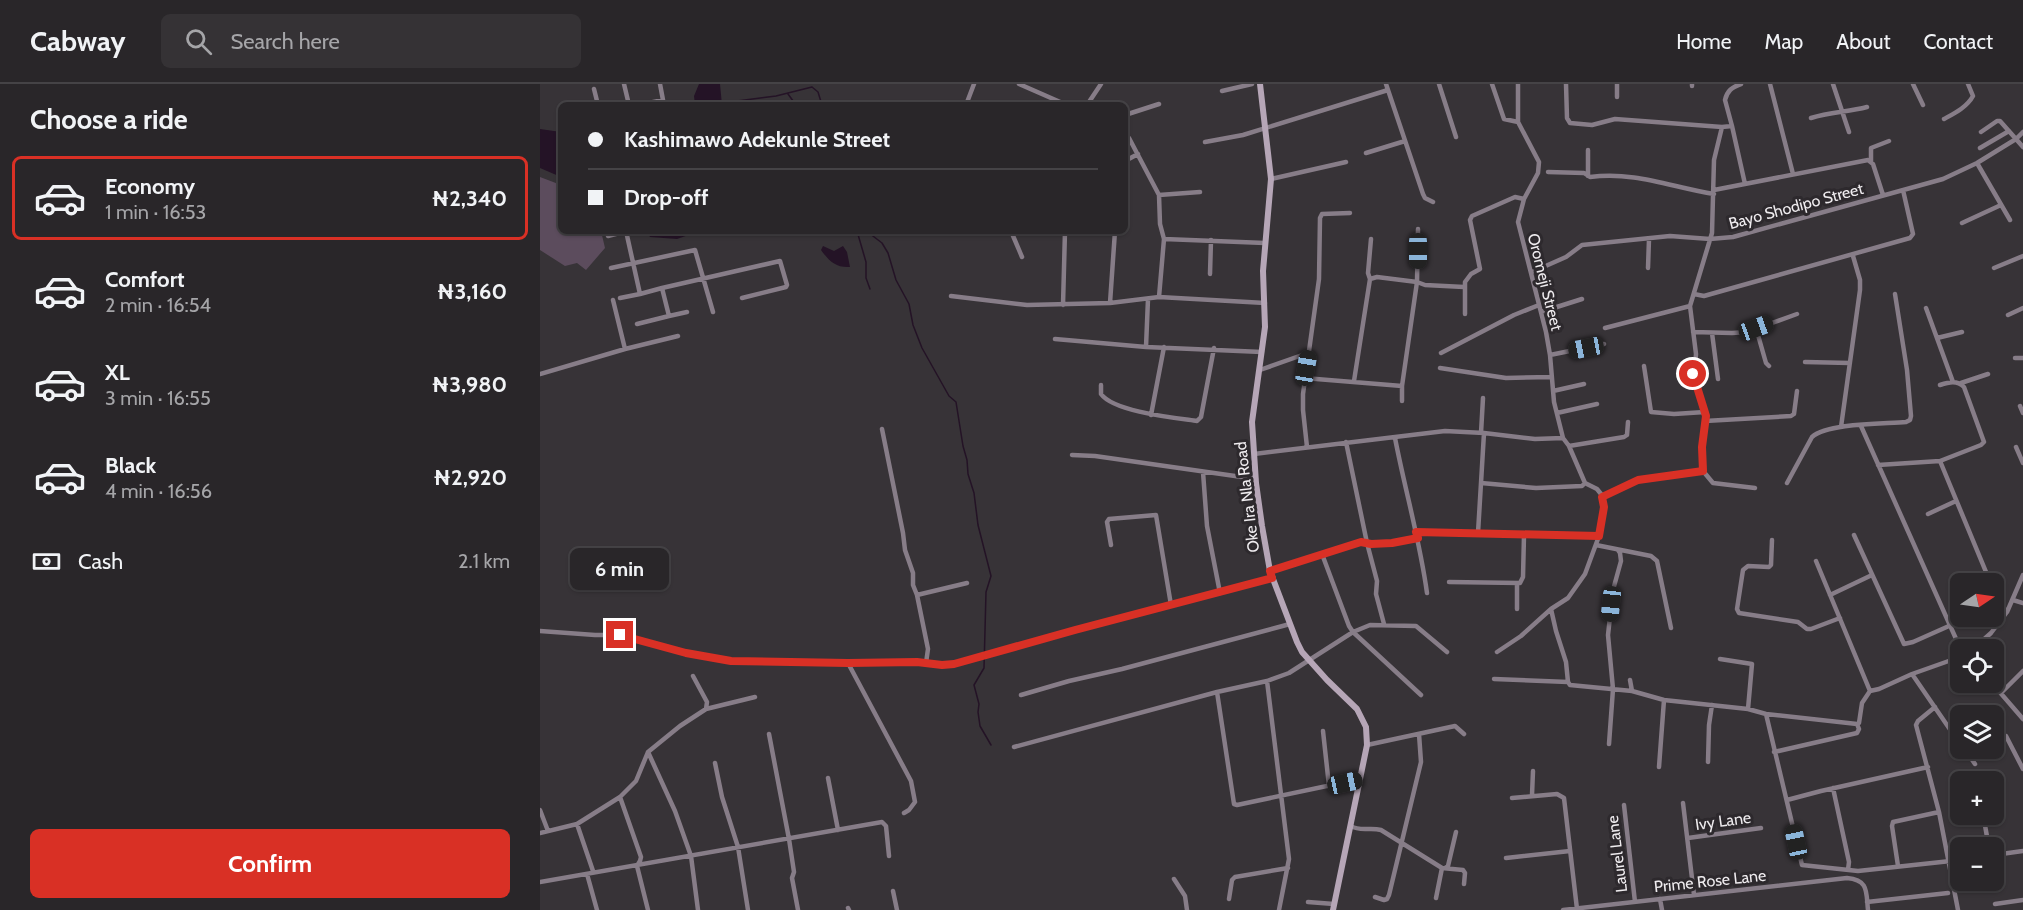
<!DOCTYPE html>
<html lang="en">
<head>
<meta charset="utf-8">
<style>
  :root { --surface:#292629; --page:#353235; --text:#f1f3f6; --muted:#a5a5a8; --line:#454346; --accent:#d93025 }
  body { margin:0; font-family:Cabin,sans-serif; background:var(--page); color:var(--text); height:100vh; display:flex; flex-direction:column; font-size:22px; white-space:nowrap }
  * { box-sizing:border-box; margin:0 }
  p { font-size:20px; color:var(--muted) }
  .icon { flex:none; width:33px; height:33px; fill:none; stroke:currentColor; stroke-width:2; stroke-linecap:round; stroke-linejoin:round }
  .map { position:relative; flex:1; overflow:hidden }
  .panel { display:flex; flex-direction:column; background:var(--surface); width:540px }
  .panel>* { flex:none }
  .guide { position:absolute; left:18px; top:18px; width:570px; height:132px; border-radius:9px; box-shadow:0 2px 4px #0004,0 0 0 2px var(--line); display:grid; align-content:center; height:132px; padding:0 30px; background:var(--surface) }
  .needle { width:39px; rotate:77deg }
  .fabs { position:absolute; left:1410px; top:489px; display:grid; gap:12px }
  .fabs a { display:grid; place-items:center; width:54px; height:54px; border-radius:9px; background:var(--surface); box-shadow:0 2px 4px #0004,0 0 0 2px var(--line); font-size:30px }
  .end { position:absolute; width:27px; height:27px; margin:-14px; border:8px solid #d93025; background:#fff; box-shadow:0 0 0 3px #fff }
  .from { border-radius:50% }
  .bubble { position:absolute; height:42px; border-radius:9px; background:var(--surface); box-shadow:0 2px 4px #0004,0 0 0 2px var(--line); font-size:20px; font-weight:700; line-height:42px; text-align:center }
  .car { position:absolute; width:18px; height:36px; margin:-18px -9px; border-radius:8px; box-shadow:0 0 4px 2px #0007; background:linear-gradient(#222 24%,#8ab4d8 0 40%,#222 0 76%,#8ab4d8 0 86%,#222 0) }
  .guide b { display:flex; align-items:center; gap:21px; height:57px; font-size:22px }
  .guide b+b { border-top:2px solid var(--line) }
  .guide i { width:15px; height:15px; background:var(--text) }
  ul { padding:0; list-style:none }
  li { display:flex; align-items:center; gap:18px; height:84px; margin:0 12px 9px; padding:0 18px; border:3px solid transparent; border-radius:9px }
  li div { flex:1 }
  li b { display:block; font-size:22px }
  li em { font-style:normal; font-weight:700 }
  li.active { border-color:var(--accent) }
  li>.icon { width:54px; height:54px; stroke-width:1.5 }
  h2 { padding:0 30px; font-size:27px; line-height:72px }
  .pay { display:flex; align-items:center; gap:15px; height:66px; padding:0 30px; font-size:22px }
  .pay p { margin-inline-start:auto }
  .primary-button { display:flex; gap:12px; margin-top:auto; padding:12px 30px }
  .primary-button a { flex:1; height:69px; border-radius:9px; background:var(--accent); color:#fff; font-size:24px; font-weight:700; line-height:69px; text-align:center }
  header { display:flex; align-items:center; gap:36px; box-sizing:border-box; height:84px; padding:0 30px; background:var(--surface); border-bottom:2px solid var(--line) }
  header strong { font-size:28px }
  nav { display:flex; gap:33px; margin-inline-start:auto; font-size:21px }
  .search { width:420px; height:54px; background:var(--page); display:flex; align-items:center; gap:15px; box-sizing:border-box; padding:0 21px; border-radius:9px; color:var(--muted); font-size:22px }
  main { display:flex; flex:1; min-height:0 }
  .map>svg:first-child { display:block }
  .green { fill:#5c4c5d }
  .water { fill:#241326 }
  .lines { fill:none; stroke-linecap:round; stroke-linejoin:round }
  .stream { stroke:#241326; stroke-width:1.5 }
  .street { stroke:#877d88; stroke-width:4.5 }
  .secondary { stroke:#b6a6b7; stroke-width:6 }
  .route { stroke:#d93025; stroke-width:8 }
  .labels { text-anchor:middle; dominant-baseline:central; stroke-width:6; stroke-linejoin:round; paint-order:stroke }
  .street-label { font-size:16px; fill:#efecef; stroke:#2d292d }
</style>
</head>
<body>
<header>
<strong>Cabway</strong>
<div class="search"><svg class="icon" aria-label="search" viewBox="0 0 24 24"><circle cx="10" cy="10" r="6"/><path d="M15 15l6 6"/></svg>Search here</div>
<nav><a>Home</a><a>Map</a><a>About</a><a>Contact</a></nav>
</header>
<main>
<section class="panel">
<h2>Choose a ride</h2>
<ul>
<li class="active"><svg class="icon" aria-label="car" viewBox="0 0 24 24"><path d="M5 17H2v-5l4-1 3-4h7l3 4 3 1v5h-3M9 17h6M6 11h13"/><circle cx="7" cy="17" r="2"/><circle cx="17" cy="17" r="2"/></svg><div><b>Economy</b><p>1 min · 16:53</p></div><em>₦2,340</em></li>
<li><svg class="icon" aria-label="car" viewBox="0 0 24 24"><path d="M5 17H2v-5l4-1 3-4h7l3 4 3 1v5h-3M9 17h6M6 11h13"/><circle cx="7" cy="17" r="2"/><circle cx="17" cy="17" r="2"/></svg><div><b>Comfort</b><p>2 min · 16:54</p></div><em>₦3,160</em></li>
<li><svg class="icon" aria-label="car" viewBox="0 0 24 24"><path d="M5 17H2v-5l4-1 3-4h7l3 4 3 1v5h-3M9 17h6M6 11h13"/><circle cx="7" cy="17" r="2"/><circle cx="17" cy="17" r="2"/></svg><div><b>XL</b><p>3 min · 16:55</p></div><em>₦3,980</em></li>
<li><svg class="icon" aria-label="car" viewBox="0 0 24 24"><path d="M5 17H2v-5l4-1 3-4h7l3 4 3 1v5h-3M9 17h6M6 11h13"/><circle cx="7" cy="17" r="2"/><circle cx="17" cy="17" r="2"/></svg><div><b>Black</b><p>4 min · 16:56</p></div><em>₦2,920</em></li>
</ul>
<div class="pay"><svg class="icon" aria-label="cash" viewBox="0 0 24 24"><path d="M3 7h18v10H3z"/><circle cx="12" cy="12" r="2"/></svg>Cash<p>2.1 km</p></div>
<div class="primary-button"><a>Confirm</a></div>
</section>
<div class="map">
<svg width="1483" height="826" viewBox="0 0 1483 826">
  <rect width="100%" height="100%" fill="#373337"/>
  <path class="green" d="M0 93 21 101V147H61L65 164 46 186 37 179 25 182 0 166Z"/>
  <path class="water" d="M159 0H180L182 21H155L154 12Z
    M0 45 21 48V93L0 84Z
    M106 147H160L137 155 110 153Z
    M283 162 294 167 303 162 307 168 310 183C296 184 289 177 281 166Z"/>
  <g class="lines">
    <path class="stream" d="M248 10 256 21
      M182 19 236 12 272 3 278 8 282 21
      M317 147 326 178V194L330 205
      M321 147 329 149 342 159 348 169 356 196 369 220 373 241 382 264 409 312 416 318 423 362 427 376 428 390 434 409 438 441 451 492 446 508 444 584 434 601 439 620 438 628 440 642 451 661"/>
    <path class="street" d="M84 0 89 21
      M479 0 527 21
      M846 0 883 110 885 114 893 118
      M899 0 916 53
      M952 0 964 35 978 38
      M1026 0 1027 34 1030 39 1052 41 1075 35 1182 43 1192 42 1185 16C1187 7 1192 3 1201 0
      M1152 0V2
      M1230 0 1253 90
      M1293 0 1309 48
      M1373 0 1383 21
      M54 5 58 21
      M682 7 712 0
      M1077 13V0
      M99 21 123 16 120 0
      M426 21 434 0
      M547 21 561 0
      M585 31 619 20
      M1271 34C1290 28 1308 28 1327 23
      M1404 35C1415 29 1427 23 1433 12L1428 0
      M1192 42 1205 100
      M1441 48 1457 37H1460L1483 63
      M585 50 589 54 619 111 620 140 624 155 619 213
      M665 58 703 51 848 6
      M1440 64 1469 47
      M1048 66V92
      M826 69 865 57
      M585 77 598 70
      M1331 77V64L1349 57
      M1437 79 1470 136
      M1008 88 1044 89 1050 93C1094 87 1131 103 1174 110
      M731 95 806 78
      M1174 106 1328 76 1333 80 1343 111
      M619 111 660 108
      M1422 139 1461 121
      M878 145 877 198 885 201 924 203
      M86 147 100 210 122 204 129 232 97 240
      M471 147 482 173
      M68 152 87 147
      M624 155 725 159
      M71 184 155 166 173 228
      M1108 184 1109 155
      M1454 184 1483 172
      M992 188 1026 173 1042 161 1130 152 1170 155 1193 153 1403 95 1437 79 1476 55 1483 48
      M670 190 671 156
      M830 195 828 189 831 155
      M122 204 240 177 247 201 246 203 202 214
      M1154 210 1164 212 1171 210 1370 154 1373 150 1363 106
      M411 212 487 221 570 219 619 213 725 219
      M80 214 100 210
      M73 216 85 265
      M570 219 575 147
      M523 221 525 147
      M1386 224 1413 298
      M1001 228 1042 215
      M925 230V198L931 190 940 185 930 136 932 132 975 113 984 115
      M1468 231 1483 224
      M129 232 147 228
      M1065 244 1150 222
      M1216 244 1226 279 1229 282
      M1153 248 1192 249 1207 248 1257 230
      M1172 249 1178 295
      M1397 254 1422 248
      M515 255 606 263 722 268
      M606 263 608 215
      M901 269 974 231 999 221
      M1010 271 1064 260
      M1475 274H1483
      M1265 278 1310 279
      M1104 282 1111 328 1134 330 1165 328
      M900 284 966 294 1012 293
      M720 286 768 269
      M0 290 85 265 138 252
      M764 294 862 302
      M814 297 830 195 837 193 877 198 862 302V317
      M1421 299 1448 290
      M561 301V310C574 328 636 334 657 337L661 333 674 264
      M1013 307 1044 300
      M1480 322 1483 329
      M1017 329 1057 320
      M611 331 624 263
      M1165 337 1251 332 1254 330 1257 307
      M1321 342 1421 566
      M1301 343 1320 206V196L1313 172
      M342 345 363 449 365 466 373 489V501L377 511 388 565 386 579
      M941 349 943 314
      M855 354C865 406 880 457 887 509
      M806 358 827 459 837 497 836 510 844 540
      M1029 362 1084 353 1087 351 1088 338
      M767 363 763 326V310L779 195 780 134 782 130 810 129
      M1476 363 1483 379
      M714 370 905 347 944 349 995 355 1023 354
      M532 371 555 372 716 395
      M1400 377 1451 500
      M1338 381 1400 377 1441 361 1444 358 1424 303C1417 296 1409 298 1400 301
      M1163 387 1173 399 1215 404
      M663 388 667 442 680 509
      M941 399 996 404 1042 402 1045 399
      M1247 399 1272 353C1288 339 1344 340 1366 338L1370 336 1371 332 1367 286 1355 210
      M1062 413 1098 396 1163 387 1162 363 1166 332 1154 296 1156 270 1150 222 1172 149 1174 76 1182 43
      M1388 430 1416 417
      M876 448 1059 452
      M938 449 944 349
      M1314 451 1364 560 1373 558 1409 542
      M1232 456 1231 481 1229 483 1208 482 1203 486 1197 525 1199 529 1258 538 1267 545H1271L1300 534
      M571 461 567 438 569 435 616 431 631 521
      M1056 461 1111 472 1117 477 1131 544
      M782 470 809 542 813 548 881 611
      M730 487 821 458 831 460 853 459 878 454
      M909 498 980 499 983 493 984 451
      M1454 506 1460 520 1467 528
      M377 511 427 499
      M1290 511 1332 491
      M1473 516 1483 519
      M977 525V499
      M1011 525 1016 547 1026 578 1028 598
      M0 547 55 551H80L146 569 191 577 377 578 402 581 414 580 535 546 732 494
      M1432 566 1451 549 1467 528 1483 491
      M957 568 981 552 1011 525 1028 514 1045 490 1059 452 1064 423 1061 410 1057 405 1045 399 1029 362 1023 354 1014 318 1010 271 1006 248 978 138 984 115 998 89 999 78 978 38V0
      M1180 575 1212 580 1208 625
      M308 579 371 697 375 718 369 726 364 729
      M1372 590 1420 660
      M954 595 1028 598 1030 601 1092 607 1124 616 1208 625 1226 630 1317 640 1319 639 1322 619 1330 607 1276 477
      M1090 596 1092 607
      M727 597 749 775 739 826
      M1451 598 1483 635
      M1330 607 1339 605 1372 590 1420 573
      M677 608 694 720 697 721 820 695
      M1461 609 1483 587
      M481 611 529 597 582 585 750 540
      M1395 623 1378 637 1376 641 1399 728 1418 826
      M166 625 215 613
      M1226 630 1262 781 1318 787 1420 776
      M783 647 789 702
      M229 650 249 755 254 788 252 794 258 826
      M1466 652 1483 685
      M1069 660 1073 605 1068 551 1073 506 1081 477 1080 469 1078 466
      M827 661 915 642 924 650
      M474 663 677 608 727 597 749 589 813 548 830 541 876 542 907 568
      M1424 664 1435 680
      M108 668 135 727 151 772 158 826
      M1234 668 1317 649 1319 645 1317 640
      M1168 678 1169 641 1172 621
      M175 679 182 713 198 763 208 826
      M1119 683 1124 616
      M288 694 298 746
      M1293 704 1309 778 1308 786
      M992 711 993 687
      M80 713 101 773 100 777 97 782 108 826
      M972 714 1017 710 1024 714 1037 825
      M1247 716 1281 707 1388 683
      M1143 719 1154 811
      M1084 721 1095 818
      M0 726 8 747
      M1443 730 1449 764
      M37 740 53 787
      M811 742C820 748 830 743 841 746L902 784 923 786 925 789 924 800
      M0 749 37 740 80 713 96 697 108 668 140 642 166 625 167 618 153 592
      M1148 754 1221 744
      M1454 771 1483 767
      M966 774 1030 767
      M1358 782 1352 742 1353 738 1399 728
      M905 784 908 782 916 748
      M47 790 57 826
      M634 795 645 812 647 826
      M0 798 342 738 346 742 349 772
      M353 807 357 826
      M835 813 844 816 847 815 849 811 881 678 879 650
      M896 814 902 784
      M689 815 692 796 695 793 748 784
      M1120 815 1122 826
      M768 818 794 820
      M1327 818 1408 809
      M1455 820 1483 816
      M308 824 309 826
      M1023 826 1307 794C1329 796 1326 808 1328 826"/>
    <path class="secondary" d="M720 0 731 95 723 187 725 243 712 338 716 399 722 442 730 487 757 558 762 568 787 596 817 625 826 643 827 661 793 826"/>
  </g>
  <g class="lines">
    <path class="route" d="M80 551 146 569 191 577 308 579 377 578 402 581 414 580 535 546 732 494 730 487 821 458 831 460 852 459 878 454 876 448 1059 452 1064 423 1062 413 1098 396 1163 387 1162 363 1166 332 1153 290"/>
  </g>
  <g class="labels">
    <g class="street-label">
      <text transform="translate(1256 122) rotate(-15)">Bayo Shodipo Street</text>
      <text transform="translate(1005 198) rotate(76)">Oromeji Street</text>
      <text transform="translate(707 413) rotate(-97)">Oke Ira Nla Road</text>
      <text transform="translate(1183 737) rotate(-8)">Ivy Lane</text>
      <text transform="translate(1077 770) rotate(-97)">Laurel Lane</text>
      <text transform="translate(1170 797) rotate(-6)">Prime Rose Lane</text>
    </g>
  </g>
</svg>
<div class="fabs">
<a><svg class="needle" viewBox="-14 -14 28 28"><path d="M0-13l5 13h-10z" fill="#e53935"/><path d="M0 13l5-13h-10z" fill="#a5a5a8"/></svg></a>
<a><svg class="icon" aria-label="locate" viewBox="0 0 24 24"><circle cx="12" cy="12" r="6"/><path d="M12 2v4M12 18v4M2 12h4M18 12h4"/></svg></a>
<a><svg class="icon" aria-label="layers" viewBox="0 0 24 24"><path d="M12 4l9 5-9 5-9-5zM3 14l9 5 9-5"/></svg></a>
<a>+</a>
<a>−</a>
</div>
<i class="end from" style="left:1153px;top:290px"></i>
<i class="end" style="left:80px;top:551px"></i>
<div class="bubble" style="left:30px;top:464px;width:99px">6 min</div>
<i class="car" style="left:878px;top:167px;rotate:180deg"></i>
<i class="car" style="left:1216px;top:244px;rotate:70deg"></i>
<i class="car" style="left:1046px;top:264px;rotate:259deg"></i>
<i class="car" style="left:766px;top:284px;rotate:10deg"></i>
<i class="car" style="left:1071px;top:520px;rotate:186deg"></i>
<i class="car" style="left:805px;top:699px;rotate:78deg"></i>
<i class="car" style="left:1256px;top:758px;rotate:348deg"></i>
<div class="guide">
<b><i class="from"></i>Kashimawo Adekunle Street</b>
<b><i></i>Drop-off</b>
</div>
</div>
</main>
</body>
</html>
